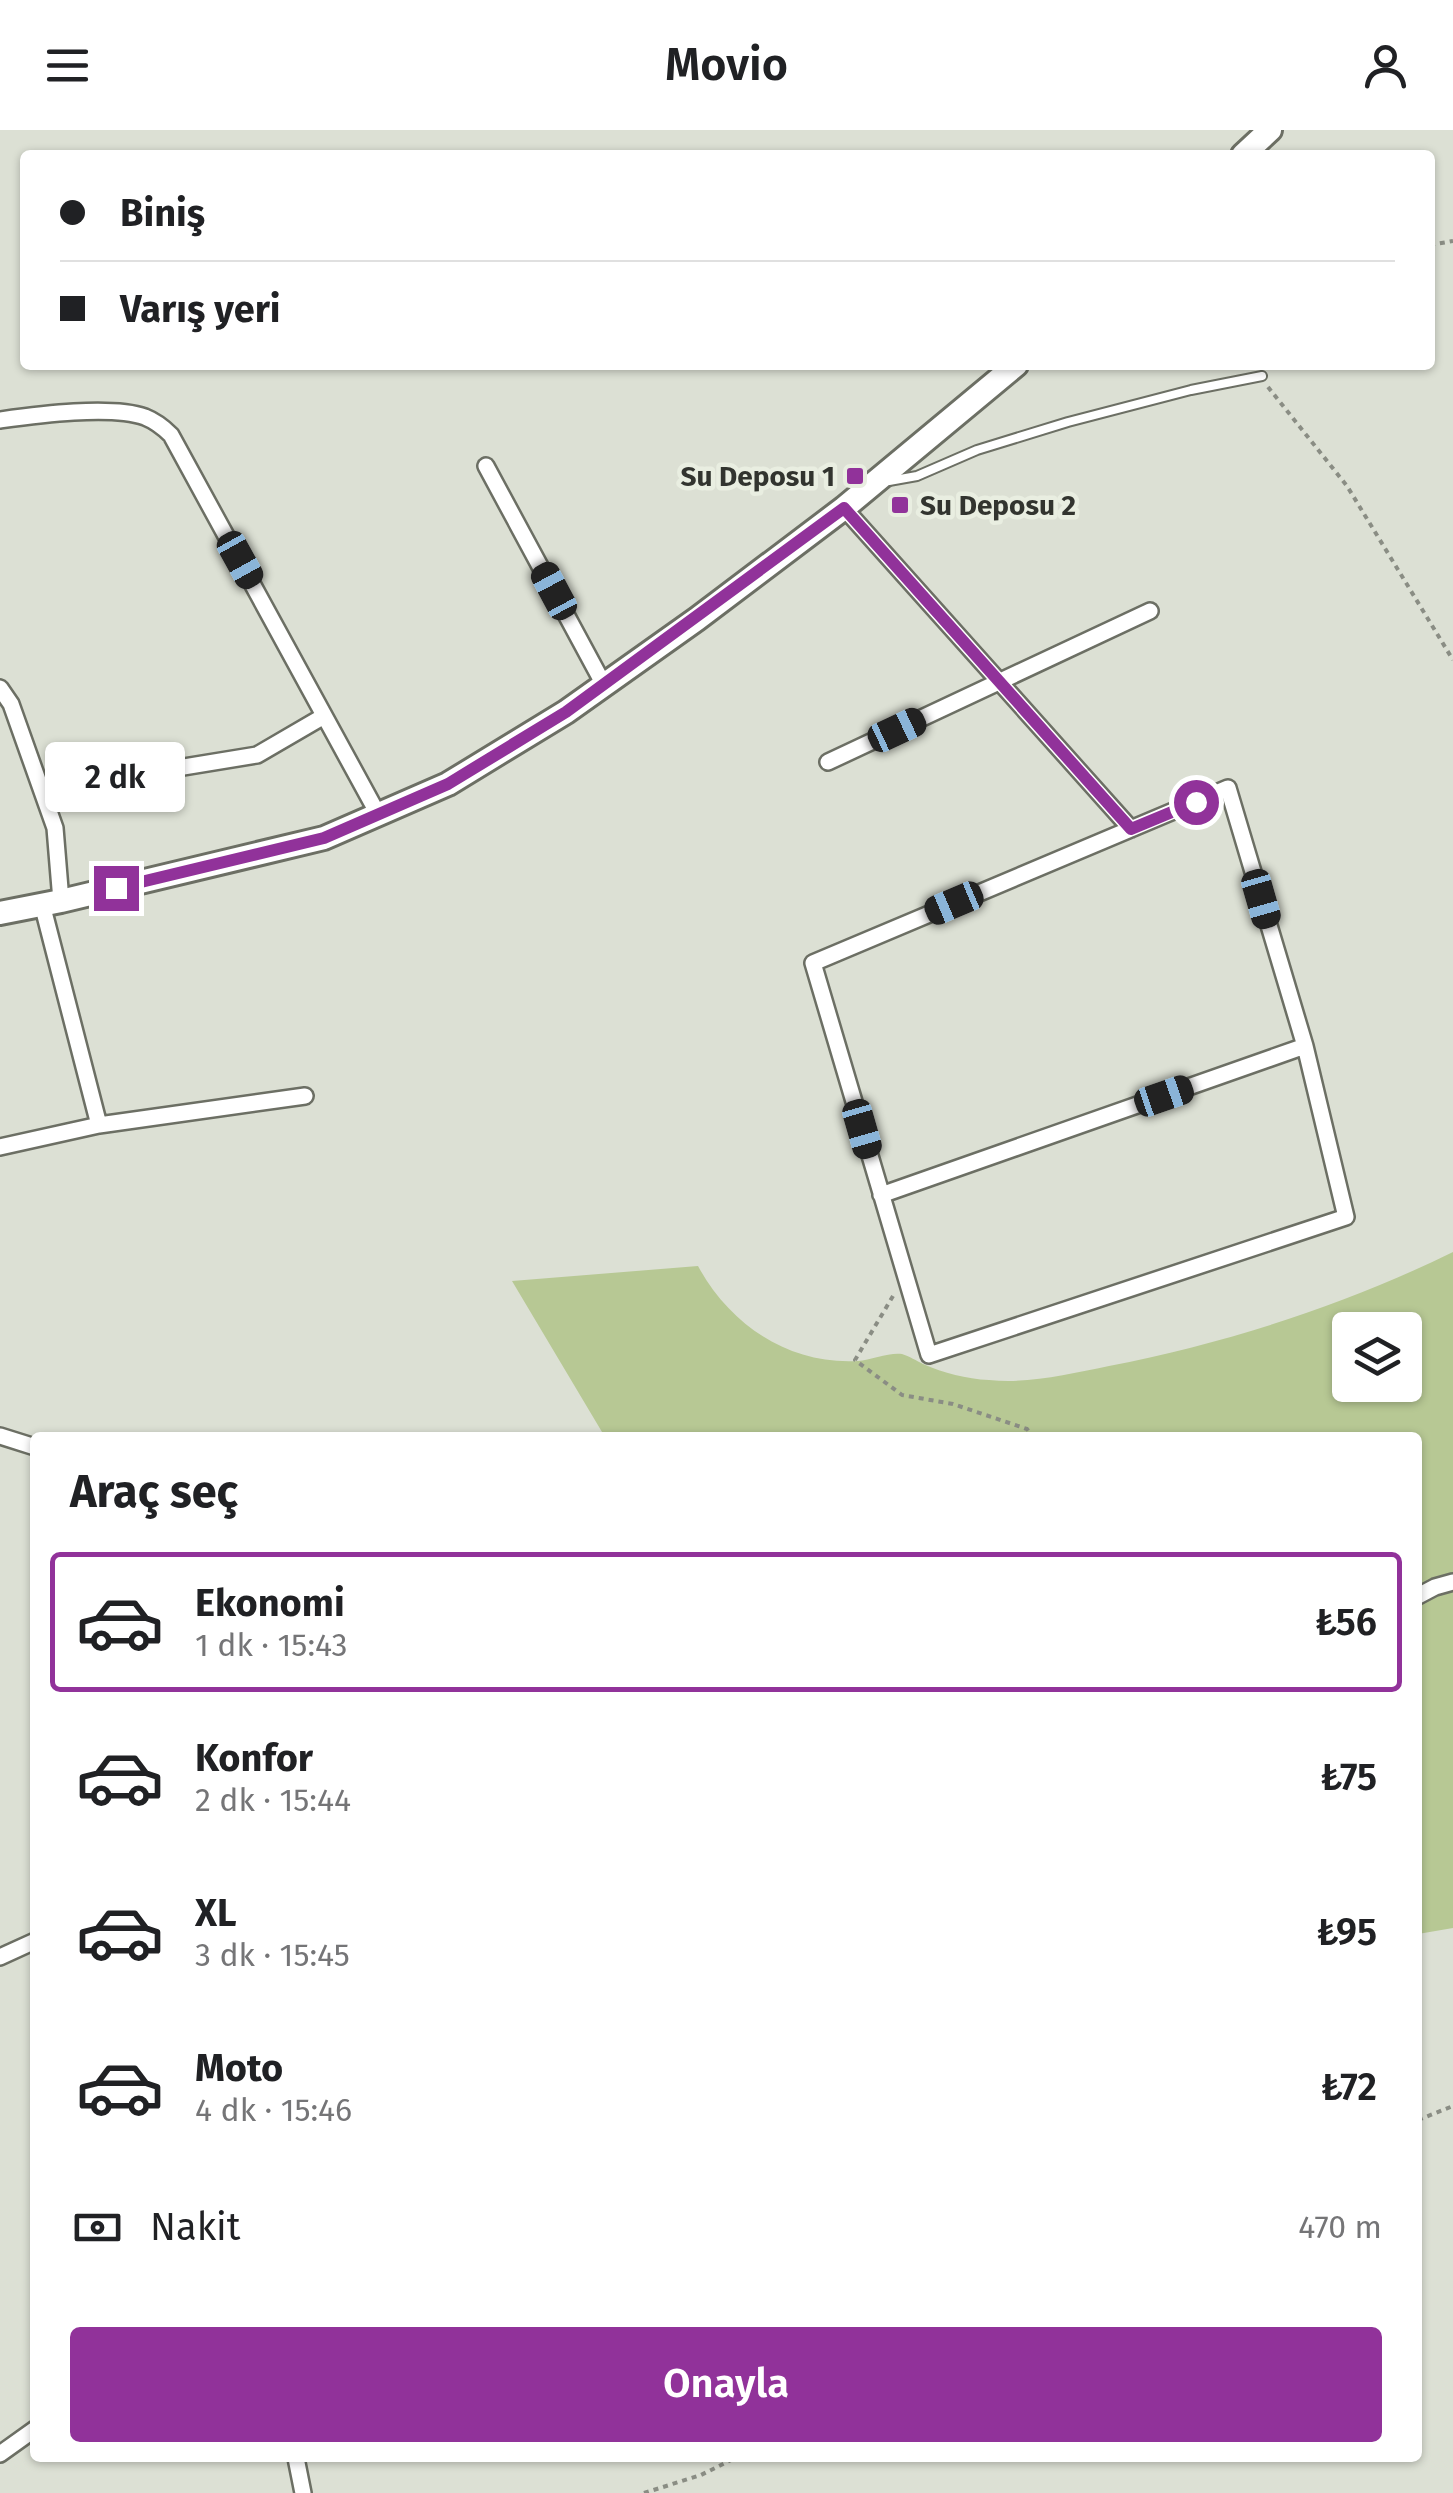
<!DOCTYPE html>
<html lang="tr">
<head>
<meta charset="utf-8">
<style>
  :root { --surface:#fff; --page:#f6f6f6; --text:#202124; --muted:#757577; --line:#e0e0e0; --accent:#91329a }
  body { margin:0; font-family:"Fira Sans",sans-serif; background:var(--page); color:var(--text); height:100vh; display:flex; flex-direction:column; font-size:38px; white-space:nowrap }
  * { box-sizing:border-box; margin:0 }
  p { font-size:32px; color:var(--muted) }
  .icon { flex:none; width:55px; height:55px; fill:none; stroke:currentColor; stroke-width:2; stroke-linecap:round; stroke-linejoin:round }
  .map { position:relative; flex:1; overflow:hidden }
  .panel { position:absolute; left:30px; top:1302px; width:1392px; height:1030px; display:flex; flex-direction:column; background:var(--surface); border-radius:10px; box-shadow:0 2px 8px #0004 }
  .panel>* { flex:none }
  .top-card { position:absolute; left:20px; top:20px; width:1415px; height:220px; border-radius:10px; box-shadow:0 2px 8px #0004; display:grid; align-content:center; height:220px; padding:0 40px; background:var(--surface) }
  .tools { position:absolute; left:1332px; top:1182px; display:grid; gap:20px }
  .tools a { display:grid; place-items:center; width:90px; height:90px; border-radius:10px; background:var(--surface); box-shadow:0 2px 8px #0004; font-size:50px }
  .end { position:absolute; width:45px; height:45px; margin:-22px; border:12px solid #91329a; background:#fff; box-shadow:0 0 0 5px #fff }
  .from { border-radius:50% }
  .bubble { position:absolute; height:70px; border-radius:10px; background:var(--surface); box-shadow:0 2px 8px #0004; font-size:32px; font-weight:600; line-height:70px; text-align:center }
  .car { position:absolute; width:30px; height:60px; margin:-30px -15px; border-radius:12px; box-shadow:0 0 8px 2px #0007; background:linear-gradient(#222 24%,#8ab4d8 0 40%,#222 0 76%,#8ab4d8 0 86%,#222 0) }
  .top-card b { display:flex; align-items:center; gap:35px; height:95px; font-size:38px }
  .top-card b+b { border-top:2px solid var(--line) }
  .top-card i { width:25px; height:25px; background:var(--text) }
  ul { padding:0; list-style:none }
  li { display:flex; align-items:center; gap:30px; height:140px; margin:0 20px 15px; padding:0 20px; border:5px solid transparent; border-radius:10px }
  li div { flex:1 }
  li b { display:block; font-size:38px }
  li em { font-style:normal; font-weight:600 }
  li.active { border-color:var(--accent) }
  li>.icon { width:90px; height:90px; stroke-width:1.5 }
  h2 { padding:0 40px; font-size:45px; line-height:120px }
  .pay { display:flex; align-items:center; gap:25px; height:110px; padding:0 40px; font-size:38px }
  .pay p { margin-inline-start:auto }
  .primary-button { display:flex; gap:20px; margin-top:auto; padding:20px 40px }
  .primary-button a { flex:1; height:115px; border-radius:10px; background:var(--accent); color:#fff; font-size:40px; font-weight:600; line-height:115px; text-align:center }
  header { display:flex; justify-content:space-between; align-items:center; height:130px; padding:0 40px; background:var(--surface); font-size:45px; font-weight:600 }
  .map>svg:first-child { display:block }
  .green { fill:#b7c894; fill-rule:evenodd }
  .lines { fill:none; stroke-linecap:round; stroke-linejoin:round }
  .lane-casing { stroke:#6c6f64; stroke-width:12 }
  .street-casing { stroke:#6c6f64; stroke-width:20 }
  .secondary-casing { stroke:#6c6f64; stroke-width:28 }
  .path { stroke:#8a8d84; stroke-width:4; stroke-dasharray:5 5; stroke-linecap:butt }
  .lane { stroke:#fff; stroke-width:8 }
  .street { stroke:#fff; stroke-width:15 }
  .secondary { stroke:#fff; stroke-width:22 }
  .route { stroke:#91329a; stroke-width:12 }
  .poi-dot { fill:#91329a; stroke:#e9eee1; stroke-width:4 }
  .labels { text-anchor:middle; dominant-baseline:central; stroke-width:9; stroke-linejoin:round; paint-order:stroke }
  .poi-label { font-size:28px; font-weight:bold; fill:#32342f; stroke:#e9eee1; text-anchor:end }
</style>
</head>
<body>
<header><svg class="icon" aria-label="menu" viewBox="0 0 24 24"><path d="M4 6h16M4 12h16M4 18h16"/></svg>Movio<svg class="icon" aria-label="person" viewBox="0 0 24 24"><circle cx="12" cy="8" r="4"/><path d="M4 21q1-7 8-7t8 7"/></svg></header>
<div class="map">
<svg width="1453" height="2363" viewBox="0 0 1453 2363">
  <rect width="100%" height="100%" fill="#dce0d4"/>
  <path class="green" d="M1453 1122V1798L1418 1804V1308L605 1307 512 1151 698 1136C730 1195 789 1235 858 1231 871 1230 890 1222 902 1224 909 1226 917 1231 923 1234 944 1243 966 1249 989 1250 1030 1254 1069 1244 1109 1236 1227 1213 1345 1175 1453 1122ZM1350 1200H1405V1255H1350Z"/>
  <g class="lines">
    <g class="lane-casing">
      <path id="lane" d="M889 351 917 346 977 320 1068 292 1191 260 1262 246"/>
    </g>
    <g class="street-casing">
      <path id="street" d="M0 290C37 285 110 275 145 287 155 291 163 297 171 305L379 686
        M486 336 604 555
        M844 378 1131 699
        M0 558 11 574 55 698 61 771
        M828 632 1150 481
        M1228 658 1305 916 1346 1087 929 1225 813 833Z
        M43 660 257 625 324 586
        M42 774 99 995
        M0 1017 99 995 305 966
        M881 1065 1305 916
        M0 1306 35 1317
        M1418 1466 1435 1457 1453 1452
        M0 1827 35 1811
        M0 2324 35 2299
        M296 2328 303 2363"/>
    </g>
    <g class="secondary-casing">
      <path id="secondary" d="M1243 25 1270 0
        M0 783 61 771 324 708 448 654 566 582 697 489 844 378 1016 235"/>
    </g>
    <path class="path" d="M1430 115 1453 111
      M1268 257 1347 356 1453 530
      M893 1166 855 1230 902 1265 953 1274 1027 1299 1034 1308
      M640 1306 641 1308
      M1418 1990 1453 1976
      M644 2363 701 2345 735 2328"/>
    <use href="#lane" class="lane"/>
    <use href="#street" class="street"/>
    <use href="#secondary" class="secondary"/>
  </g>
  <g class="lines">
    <path class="route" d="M116 758 324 708 448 654 566 582 844 378 1131 699 1196 672"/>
  </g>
  <g class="poi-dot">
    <rect x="845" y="336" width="20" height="20" rx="5"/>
    <rect x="890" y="365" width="20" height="20" rx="5"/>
  </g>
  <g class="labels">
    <g class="poi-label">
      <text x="835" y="346">Su Deposu 1</text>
      <text x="920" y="375" text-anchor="start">Su Deposu 2</text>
    </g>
  </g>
</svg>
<div class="tools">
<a><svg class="icon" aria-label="layers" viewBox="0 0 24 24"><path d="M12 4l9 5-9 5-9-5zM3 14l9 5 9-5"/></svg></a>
</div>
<i class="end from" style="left:1196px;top:672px"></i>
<i class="end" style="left:116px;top:758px"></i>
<div class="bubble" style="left:45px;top:612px;width:140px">2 dk</div>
<i class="car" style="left:240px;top:430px;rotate:151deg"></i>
<i class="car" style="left:554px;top:461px;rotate:332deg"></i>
<i class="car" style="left:897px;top:600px;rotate:65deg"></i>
<i class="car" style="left:1261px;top:769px;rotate:164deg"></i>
<i class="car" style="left:954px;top:773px;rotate:247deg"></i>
<i class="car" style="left:1164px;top:966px;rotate:71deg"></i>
<i class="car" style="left:862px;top:999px;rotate:164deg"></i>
<div class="top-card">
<b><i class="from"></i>Biniş</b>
<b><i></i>Varış yeri</b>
</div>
<section class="panel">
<h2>Araç seç</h2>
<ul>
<li class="active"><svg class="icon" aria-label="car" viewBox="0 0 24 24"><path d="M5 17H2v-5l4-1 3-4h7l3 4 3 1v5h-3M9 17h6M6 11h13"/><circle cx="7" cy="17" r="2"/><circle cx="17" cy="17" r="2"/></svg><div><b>Ekonomi</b><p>1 dk · 15:43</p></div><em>₺56</em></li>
<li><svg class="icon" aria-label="car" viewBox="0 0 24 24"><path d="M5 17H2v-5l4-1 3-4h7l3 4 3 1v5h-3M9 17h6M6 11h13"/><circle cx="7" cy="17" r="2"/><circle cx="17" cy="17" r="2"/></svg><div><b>Konfor</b><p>2 dk · 15:44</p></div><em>₺75</em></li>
<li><svg class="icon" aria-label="car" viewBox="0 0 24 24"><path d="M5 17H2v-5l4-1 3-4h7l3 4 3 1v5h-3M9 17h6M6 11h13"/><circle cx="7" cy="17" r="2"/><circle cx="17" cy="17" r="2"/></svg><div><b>XL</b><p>3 dk · 15:45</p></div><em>₺95</em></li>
<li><svg class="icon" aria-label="car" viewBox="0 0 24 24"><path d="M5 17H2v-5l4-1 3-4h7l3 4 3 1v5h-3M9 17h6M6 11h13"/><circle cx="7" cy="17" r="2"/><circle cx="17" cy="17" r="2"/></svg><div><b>Moto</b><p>4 dk · 15:46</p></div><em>₺72</em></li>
</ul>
<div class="pay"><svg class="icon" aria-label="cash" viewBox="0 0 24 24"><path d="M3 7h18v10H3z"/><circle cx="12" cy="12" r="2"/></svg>Nakit<p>470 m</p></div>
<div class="primary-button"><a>Onayla</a></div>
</section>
</div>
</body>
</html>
